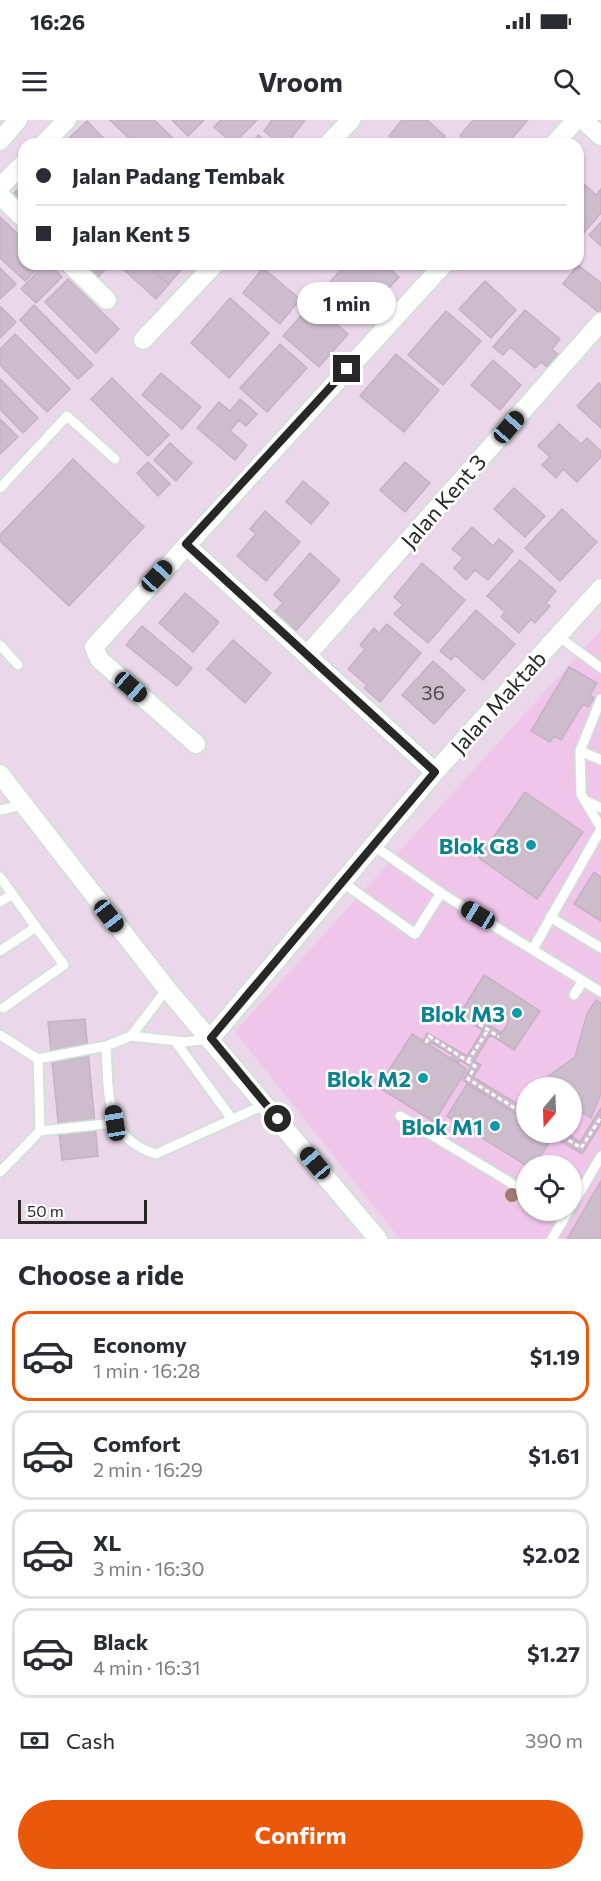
<!DOCTYPE html>
<html lang="en">
<head>
<meta charset="utf-8">
<style>
  :root { --surface:#fff; --page:#f2f2f3; --text:#2b2b33; --muted:#7c7c81; --line:#e1e1e2; --accent:#ea580c }
  body { margin:0; font-family:Commissioner,sans-serif; background:var(--page); color:var(--text); height:100vh; display:flex; flex-direction:column; font-size:22px; white-space:nowrap }
  * { box-sizing:border-box; margin:0 }
  p { font-size:20px; color:var(--muted) }
  .icon { flex:none; width:33px; height:33px; fill:none; stroke:currentColor; stroke-width:2; stroke-linecap:round; stroke-linejoin:round }
  .map { position:relative; height:1119px; overflow:hidden }
  .side { display:flex; flex-direction:column; background:var(--surface); flex:1 }
  .side>* { flex:none }
  .top-card { position:absolute; left:18px; top:18px; width:566px; height:132px; border-radius:18px; box-shadow:0 2px 4px #0004; display:grid; align-content:center; height:132px; padding:0 18px; background:var(--surface) }
  .needle { width:39px; rotate:199deg }
  .fabs { position:absolute; left:516px; top:957px; display:grid; gap:12px }
  .fabs a { display:grid; place-items:center; width:66px; height:66px; border-radius:50%; background:var(--surface); box-shadow:0 2px 4px #0004; font-size:30px }
  .scale { position:absolute; left:18px; bottom:15px; width:129px; box-sizing:border-box; padding-left:6px; border:3px solid #272727; border-top:0; font-size:16px; line-height:21px; white-space:nowrap; color:#272727; -webkit-text-stroke:4px #fff; paint-order:stroke }
  .end { position:absolute; width:27px; height:27px; margin:-14px; border:8px solid #272727; background:#fff; box-shadow:0 0 0 3px #fff }
  .from { border-radius:50% }
  .bubble { position:absolute; height:42px; border-radius:21px; background:var(--surface); box-shadow:0 2px 4px #0004; font-size:20px; font-weight:700; line-height:42px; text-align:center }
  .car { position:absolute; width:18px; height:36px; margin:-18px -9px; border-radius:8px; box-shadow:0 0 4px 2px #0007; background:linear-gradient(#222 24%,#8ab4d8 0 40%,#222 0 76%,#8ab4d8 0 86%,#222 0) }
  .top-card b { display:flex; align-items:center; gap:21px; height:57px; font-size:22px }
  .top-card b+b { border-top:2px solid var(--line) }
  .top-card i { width:15px; height:15px; background:var(--text) }
  ul { padding:0; list-style:none }
  li { display:flex; align-items:center; gap:18px; height:90px; margin:0 12px 9px; padding:0 6px; border:3px solid var(--line); border-radius:18px }
  li div { flex:1 }
  li b { display:block; font-size:22px }
  li em { font-style:normal; font-weight:700 }
  li.active { border-color:var(--accent) }
  li>.icon { width:54px; height:54px; stroke-width:1.5 }
  h2 { padding:0 18px; font-size:27px; line-height:72px }
  .pay { display:flex; align-items:center; gap:15px; height:66px; padding:0 18px; font-size:22px }
  .pay p { margin-inline-start:auto }
  .cta { display:flex; gap:12px; margin-top:auto; padding:12px 18px }
  .cta a { flex:1; height:69px; border-radius:36px; background:var(--accent); color:#fff; font-size:24px; font-weight:700; line-height:69px; text-align:center }
  .status { display:flex; justify-content:space-between; align-items:center; height:42px; padding:0 30px; background:var(--surface); direction:ltr }
  .status svg { height:16px; fill:currentColor }
  header { display:flex; justify-content:space-between; align-items:center; height:78px; padding:0 18px; background:var(--surface); font-size:27px; font-weight:700 }
  .map>svg:first-child { display:block }
  .education { fill:#efc5e9; fill-rule:evenodd }
  .building { fill:#ccbccc; stroke:#c6b1c4; stroke-width:1.5 }
  .lines { fill:none; stroke-linecap:round; stroke-linejoin:round }
  .lane-casing { stroke:#cce2d2; stroke-width:12 }
  .street-casing { stroke:#cce2d2; stroke-width:21 }
  .path { stroke:#fff; stroke-width:3; stroke-dasharray:4.5 3; stroke-linecap:butt }
  .lane { stroke:#fff; stroke-width:9 }
  .street { stroke:#fff; stroke-width:18 }
  .tree { fill:#a27874 }
  .route { stroke:#272727; stroke-width:8 }
  .culture-dot { fill:#0f9aa8; stroke:#fff; stroke-width:2 }
  .labels { text-anchor:middle; dominant-baseline:central; stroke-width:5; stroke-linejoin:round; paint-order:stroke }
  .number-label { font-size:20px; fill:#504c50 }
  .street-label { font-size:22px; fill:#272727; stroke:#fff }
  .culture-label { font-size:22px; font-weight:bold; fill:#0d838f; stroke:#fff; text-anchor:end }
</style>
</head>
<body>
<div class="status"><b>16:26</b><svg viewBox="0 0 49 12"><path d="M0 12V9h3v3zM5 12V6h3v6zM10 12V3h3v9zM15 12V0h3v12zM26 1h20v11H26zM47 4h2v5h-2z"/></svg></div>
<header><svg class="icon" aria-label="menu" viewBox="0 0 24 24"><path d="M4 6h16M4 12h16M4 18h16"/></svg>Vroom<svg class="icon" aria-label="search" viewBox="0 0 24 24"><circle cx="10" cy="10" r="6"/><path d="M15 15l6 6"/></svg></header>
<div class="map">
<svg width="601" height="1119" viewBox="0 0 601 1119">
  <rect width="100%" height="100%" fill="#ebd7ea"/>
  <path class="education" d="M601 510V1119H400L235 912ZM526 968H572V1012H526ZM526 1046H572V1090H526Z"/>
  <path class="building" d="M110 0H154L178 23 135 24Z
    M172 0H204L188 16Z
    M221 0H257L233 24 214 7Z
    M272 0H305L287 24H280L264 11Z
    M402 0H427L445 16 438 24H398L389 16Z
    M473 0H528L507 24H469L460 16Z
    M87 1 109 24H76L69 18Z
    M258 15 270 24H251Z
    M582 62 596 75 601 69V93L580 117 578 115V65Z
    M24 63V90L11 76Z
    M0 97 24 120V144H42L25 161 0 138Z
    M601 102V126L589 115Z
    M45 144H49L62 157 36 183 21 169Z
    M79 144H111L95 160Z
    M129 144H145L169 164 156 179 124 150Z
    M145 144H186L169 164Z
    M346 144H385L399 157 365 194 329 163Z
    M578 145 601 163V194L563 164Z
    M0 148 16 164 0 179Z
    M263 148 300 179 280 204 243 173Z
    M68 159 119 209 96 233 45 182Z
    M485 161 516 190 491 218 459 189Z
    M322 172 344 192 335 203 348 214 319 247 283 216Z
    M230 178 269 213 229 258 191 223Z
    M34 185 93 245 78 259 20 200Z
    M1 187 16 202 0 218V188Z
    M525 190 560 219 552 229 560 236 549 249 541 242 535 248 510 227 503 235 493 227Z
    M446 191 481 221 443 265 408 235Z
    M15 214 70 269 47 292 0 245V229Z
    M280 224 307 248 267 292 240 268Z
    M396 234 439 270 404 312 360 276Z
    M493 240 521 265 500 290 471 265Z
    M161 253 201 287 182 309 142 275Z
    M112 258 169 315 148 336 91 279Z
    M0 259 38 298 23 313 0 289Z
    M599 263 601 265V308L577 286Z
    M240 279 257 294 246 306 239 300 230 311 247 325 235 340 197 308 219 282 230 291Z
    M0 299 18 317 0 334Z
    M559 304 581 324 587 318 601 331V337L577 362 563 349 556 358 542 345 550 337 538 326Z
    M170 323 192 343 176 361 154 340Z
    M73 339 144 407 69 486 0 421V415Z
    M148 342 170 364 158 376 137 353Z
    M405 342 430 363 405 392 380 370Z
    M303 361 329 383 311 404 286 382Z
    M514 368 545 396 525 417 494 389Z
    M562 389 597 422 560 461 525 428Z
    M265 391 300 422 266 461 237 436 256 414 250 409Z
    M472 407 493 426 499 419 513 431 488 460 475 450 466 460 454 448 463 438 452 429Z
    M310 433 340 460 294 513 272 495 283 483 274 475Z
    M520 440 556 471 546 483 550 486 535 503 531 499 519 513 501 497 505 492 487 476Z
    M422 443 465 480 428 523 394 494 403 485 394 477Z
    M185 473 219 502 193 532 159 503Z
    M476 490 515 524 483 560 455 535 451 540 440 531Z
    M387 504 421 533 380 582 364 568 367 565 348 549 365 529 360 525 374 508 379 513Z
    M142 506 192 548 177 566 126 525Z
    M233 520 271 553 245 583 207 549Z
    M433 541 465 570 434 604 402 575Z
    M569 547 597 563 590 575 594 578 588 587 583 584 561 620 554 616 550 622 531 611Z
    M525 672 583 712 537 779 479 738Z
    M594 752 601 757V801L574 784Z
    M484 855 540 891 514 930 497 919 509 902 489 889 477 907 459 895Z
    M596 880 601 883V973L591 998 572 986V968H541L546 958 575 937 587 894Z
    M85 899 98 1036 62 1040 48 902Z
    M481 900 502 913 497 919 490 915 474 941 481 945 473 957 526 989V1000L463 960 471 947 460 940 458 943 451 939 453 935 432 923 430 925 423 921 427 913 467 936 483 910 477 907Z
    M412 914 467 949 434 1002 378 967Z
    M467 964 526 1000V1012H546L553 1016 535 1046H527L447 996Z
    M601 988V1004L582 1034 546 1012H565L580 1022Z
    M601 1061V1119H567Z"/>
  <g class="lines">
    <g class="lane-casing">
      <path id="lane" d="M0 368 67 296 115 339
        M558 516 601 548
        M0 525 18 545
        M601 579 580 631 581 674 601 708
        M580 631 601 640
        M584 680 601 688
        M0 690 22 685
        M373 725 441 773 601 872
        M0 757 36 807
        M342 762 415 814 441 773
        M0 782 12 774
        M550 797 601 828
        M533 829 601 709
        M0 831 36 807 64 845 3 888
        M574 875 583 861
        M0 915 38 939 40 1011
        M131 916 167 869
        M209 919 185 922 131 916 106 926C109 972 103 1018 156 1034L266 984
        M175 921 232 999
        M38 939 106 926
        M400 996 526 1072
        M40 1011 115 1003
        M0 1052 40 1011
        M572 1086 601 1036
        M552 1119 569 1090"/>
    </g>
    <g class="street-casing">
      <path id="street" d="M583 0 601 16
        M0 21 18 0
        M43 24 67 0
        M328 24 351 0
        M554 24 576 0
        M0 67 24 43
        M0 75 24 99
        M70 144 107 180
        M143 220 215 144
        M186 425 435 652
        M308 534 601 202
        M196 624 99 539 94 527 444 144
        M0 654 167 869 378 1119
        M211 918 435 652 601 468"/>
    </g>
    <path class="path" d="M479 904 499 917
      M426 923 429 916 475 946 468 959 526 995
      M468 941 488 910
      M556 1012 581 1028 601 997"/>
    <use href="#lane" class="lane"/>
    <use href="#street" class="street"/>
  </g>
  <circle class="tree" cx="512" cy="1075" r="7"/>
  <g class="lines">
    <path class="route" d="M278 999 211 918 435 652 186 424 347 249"/>
  </g>
  <g class="culture-dot">
    <circle cx="531" cy="725" r="6"/>
    <circle cx="517" cy="893" r="6"/>
    <circle cx="423" cy="958" r="6"/>
    <circle cx="495" cy="1006" r="6"/>
  </g>
  <g class="labels">
    <g class="number-label">
      <text x="433" y="572">36</text>
    </g>
    <g class="street-label">
      <text transform="translate(443 381) rotate(-49)">Jalan Kent 3</text>
      <text transform="translate(498 582) rotate(-48)">Jalan Maktab</text>
    </g>
    <g class="culture-label">
      <text x="519" y="725">Blok G8</text>
      <text x="505" y="893">Blok M3</text>
      <text x="411" y="958">Blok M2</text>
      <text x="483" y="1006">Blok M1</text>
    </g>
  </g>
</svg>
<div class="fabs">
<a><svg class="needle" viewBox="-14 -14 28 28"><path d="M0-13l5 13h-10z" fill="#e53935"/><path d="M0 13l5-13h-10z" fill="#7c7c81"/></svg></a>
<a><svg class="icon" aria-label="locate" viewBox="0 0 24 24"><circle cx="12" cy="12" r="6"/><path d="M12 2v4M12 18v4M2 12h4M18 12h4"/></svg></a>
</div>
<div class="scale">50 m</div>
<i class="end from" style="left:278px;top:999px"></i>
<i class="end" style="left:347px;top:249px"></i>
<div class="bubble" style="left:297px;top:162px;width:99px">1 min</div>
<i class="car" style="left:509px;top:307px;rotate:41deg"></i>
<i class="car" style="left:157px;top:456px;rotate:43deg"></i>
<i class="car" style="left:131px;top:567px;rotate:131deg"></i>
<i class="car" style="left:478px;top:795px;rotate:301deg"></i>
<i class="car" style="left:109px;top:796px;rotate:142deg"></i>
<i class="car" style="left:115px;top:1003px;rotate:351deg"></i>
<i class="car" style="left:315px;top:1043px;rotate:320deg"></i>
<div class="top-card">
<b><i class="from"></i>Jalan Padang Tembak</b>
<b><i></i>Jalan Kent 5</b>
</div>
</div>
<section class="side">
<h2>Choose a ride</h2>
<ul>
<li class="active"><svg class="icon" aria-label="car" viewBox="0 0 24 24"><path d="M5 17H2v-5l4-1 3-4h7l3 4 3 1v5h-3M9 17h6M6 11h13"/><circle cx="7" cy="17" r="2"/><circle cx="17" cy="17" r="2"/></svg><div><b>Economy</b><p>1 min · 16:28</p></div><em>$1.19</em></li>
<li><svg class="icon" aria-label="car" viewBox="0 0 24 24"><path d="M5 17H2v-5l4-1 3-4h7l3 4 3 1v5h-3M9 17h6M6 11h13"/><circle cx="7" cy="17" r="2"/><circle cx="17" cy="17" r="2"/></svg><div><b>Comfort</b><p>2 min · 16:29</p></div><em>$1.61</em></li>
<li><svg class="icon" aria-label="car" viewBox="0 0 24 24"><path d="M5 17H2v-5l4-1 3-4h7l3 4 3 1v5h-3M9 17h6M6 11h13"/><circle cx="7" cy="17" r="2"/><circle cx="17" cy="17" r="2"/></svg><div><b>XL</b><p>3 min · 16:30</p></div><em>$2.02</em></li>
<li><svg class="icon" aria-label="car" viewBox="0 0 24 24"><path d="M5 17H2v-5l4-1 3-4h7l3 4 3 1v5h-3M9 17h6M6 11h13"/><circle cx="7" cy="17" r="2"/><circle cx="17" cy="17" r="2"/></svg><div><b>Black</b><p>4 min · 16:31</p></div><em>$1.27</em></li>
</ul>
<div class="pay"><svg class="icon" aria-label="cash" viewBox="0 0 24 24"><path d="M3 7h18v10H3z"/><circle cx="12" cy="12" r="2"/></svg>Cash<p>390 m</p></div>
<div class="cta"><a>Confirm</a></div>
</section>
</body>
</html>
